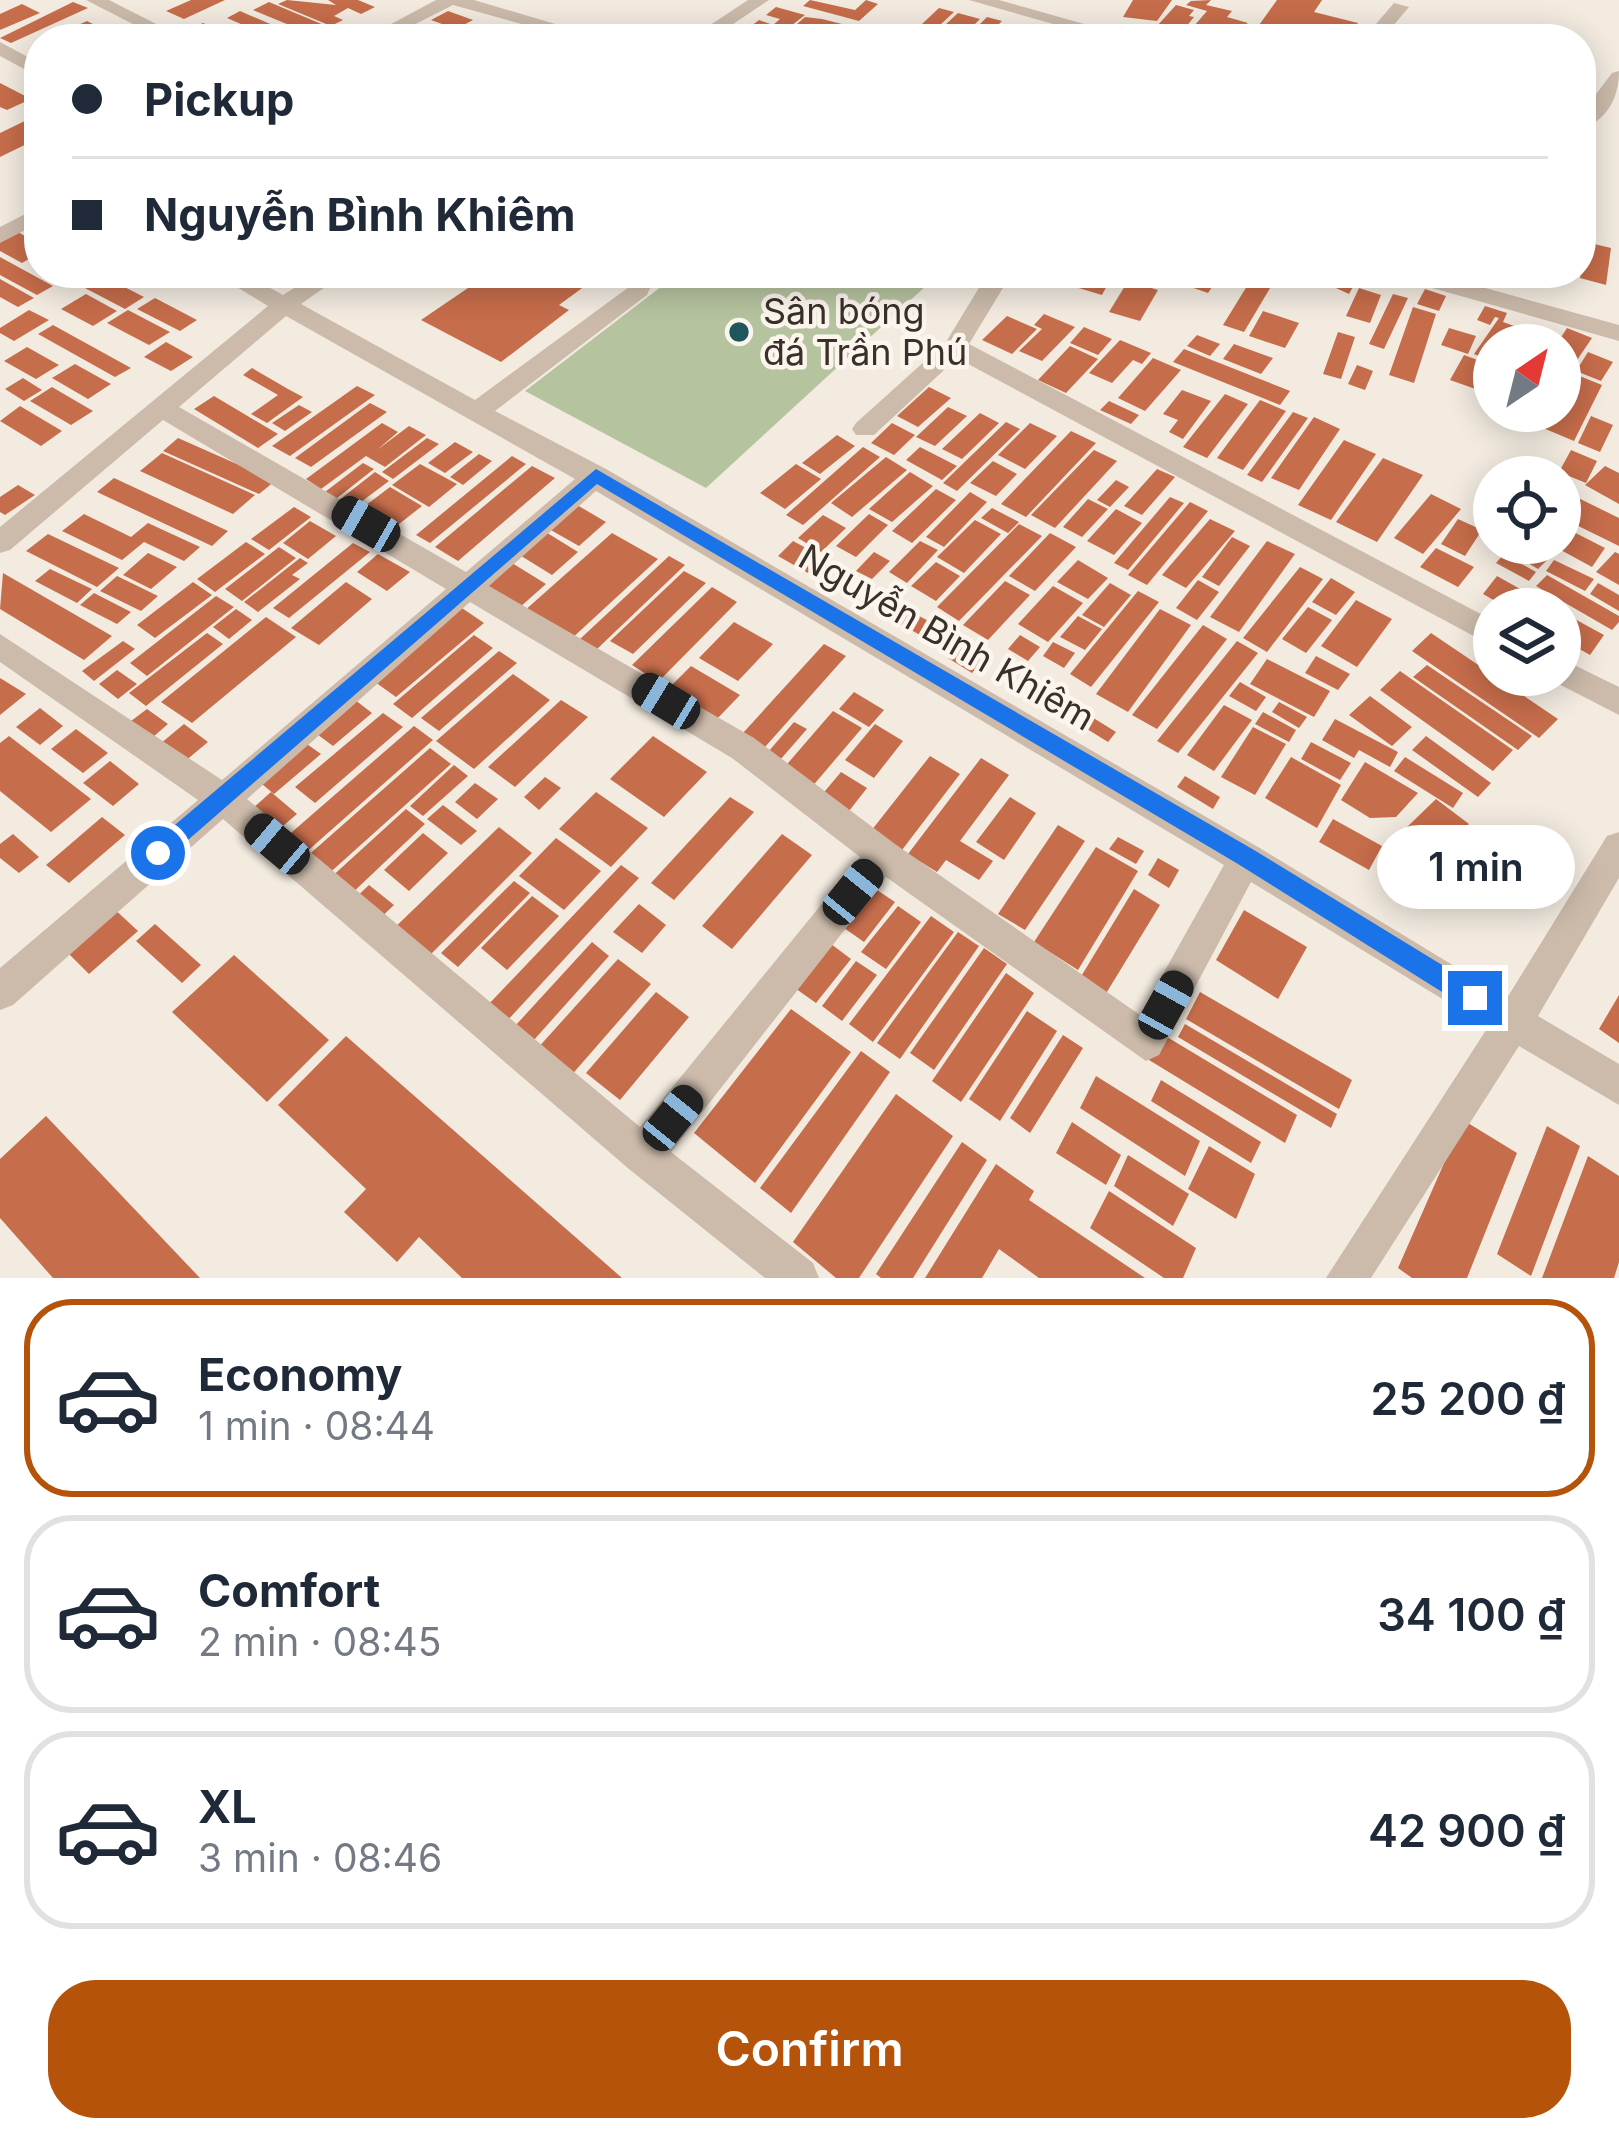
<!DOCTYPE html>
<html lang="en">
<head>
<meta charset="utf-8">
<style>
  :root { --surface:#fff; --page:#f2f2f3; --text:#1f2937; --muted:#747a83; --line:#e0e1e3; --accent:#b45309 }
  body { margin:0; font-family:Inter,sans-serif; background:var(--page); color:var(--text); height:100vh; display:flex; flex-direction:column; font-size:45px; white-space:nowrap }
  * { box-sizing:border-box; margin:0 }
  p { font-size:39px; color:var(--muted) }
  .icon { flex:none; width:66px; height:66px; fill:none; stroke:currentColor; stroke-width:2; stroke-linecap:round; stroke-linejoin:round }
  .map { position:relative; height:1278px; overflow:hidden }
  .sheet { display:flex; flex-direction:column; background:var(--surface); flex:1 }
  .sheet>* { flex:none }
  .guide { position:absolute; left:24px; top:24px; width:1572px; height:264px; border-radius:48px; box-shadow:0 6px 30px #0003; display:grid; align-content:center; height:264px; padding:0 48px; background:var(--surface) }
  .needle { width:78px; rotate:35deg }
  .controls { position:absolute; left:1473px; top:324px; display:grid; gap:24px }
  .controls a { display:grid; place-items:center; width:108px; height:108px; border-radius:50%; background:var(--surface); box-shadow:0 6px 30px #0003; font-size:60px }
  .end { position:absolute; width:54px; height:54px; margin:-27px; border:15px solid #1a73e8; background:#fff; box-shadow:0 0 0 6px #fff }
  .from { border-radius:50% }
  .bubble { position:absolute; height:84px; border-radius:42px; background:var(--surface); box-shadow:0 6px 30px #0003; font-size:39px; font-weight:600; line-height:84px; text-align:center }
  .car { position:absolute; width:36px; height:72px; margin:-36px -18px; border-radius:15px; box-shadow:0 0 9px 3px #0007; background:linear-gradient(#222 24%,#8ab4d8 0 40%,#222 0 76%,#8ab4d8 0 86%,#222 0) }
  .guide b { display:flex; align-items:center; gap:42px; height:114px; font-size:45px }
  .guide b+b { border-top:3px solid var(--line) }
  .guide i { width:30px; height:30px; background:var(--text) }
  ul { padding:21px 0 0; list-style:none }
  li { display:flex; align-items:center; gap:36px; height:198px; margin:0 24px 18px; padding:0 24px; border:6px solid var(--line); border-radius:48px }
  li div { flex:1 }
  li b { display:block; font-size:45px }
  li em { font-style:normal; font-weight:600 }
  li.on { border-color:var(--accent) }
  li>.icon { width:108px; height:108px; stroke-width:1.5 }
  .primary-button { display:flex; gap:24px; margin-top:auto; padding:24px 48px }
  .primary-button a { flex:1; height:138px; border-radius:48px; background:var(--accent); color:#fff; font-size:48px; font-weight:600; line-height:138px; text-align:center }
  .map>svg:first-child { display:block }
  .green { fill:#b6c39f }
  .building { fill:#c66d4b }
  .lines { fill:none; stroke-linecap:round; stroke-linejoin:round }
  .minor { fill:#ccbbab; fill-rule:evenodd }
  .route { fill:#1a73e8 }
  .poi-dot { fill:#1f565c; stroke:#fbf5ed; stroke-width:4.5 }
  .labels { text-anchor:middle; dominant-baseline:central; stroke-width:9; stroke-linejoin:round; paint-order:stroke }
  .poi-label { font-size:36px; fill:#3a302a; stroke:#fbf5ed; text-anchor:start }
  .street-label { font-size:36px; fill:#3a302a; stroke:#fbf5ed }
</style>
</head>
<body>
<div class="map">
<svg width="1619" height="1278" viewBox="0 0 1619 1278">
  <rect width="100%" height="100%" fill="#f3ebe0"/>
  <path class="green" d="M679 273H940L706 488 525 391Z"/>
  <path class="building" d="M191 0H225L184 19 166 11Z
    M287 0 336 5 328 0H358L375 7 361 14 348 8 334 16 343 20 331 26 278 4Z
    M810 0 855 10 866 0 878 4 859 21 803 6Z
    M1133 0H1172L1157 21 1123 17Z
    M1211 0 1206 5 1232 11 1227 17 1248 23 1224 39 1188 33 1207 11 1186 5 1191 1Z
    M1277 0H1322L1314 12 1358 23 1348 39H1249Z
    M73 2 88 8 11 43 0 38Z
    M269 2 331 28 316 36 253 10Z
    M22 4 40 13 0 30V14Z
    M1176 5 1194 10 1189 16 1194 17 1177 38 1148 36Z
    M776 7 805 15 774 39H754L742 33 759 20 773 25 780 19 766 15Z
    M939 8 954 12 925 39H906Z
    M240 11 305 39H276L227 18Z
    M448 11 473 20 456 29 431 20Z
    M958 13 980 19 960 39H930Z
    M805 17 822 19 842 24 825 39H780Z
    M987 17 1002 21 984 39H965Z
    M87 21 99 27 74 39H47Z
    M203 23 240 39H199L184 32Z
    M0 83 31 99 7 110 0 107Z
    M29 119 39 124V138L0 157V133Z
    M18 232 39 244V253L22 263 0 251V242Z
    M1586 242 1611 248 1606 285 1580 278Z
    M0 257 53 286 37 295 0 275Z
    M41 273H78L87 277 69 288Z
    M490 273H568L589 283 559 305 569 310 501 362 421 320Z
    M1020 273H1063L1069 275 1059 288Z
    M1072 273H1077L1109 282 1102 295 1065 284Z
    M1190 273H1206L1219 277 1208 293 1182 284Z
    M1255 273H1279L1244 332 1223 325Z
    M1331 273 1358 278 1349 294 1325 283Z
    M105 277 144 297 125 309 85 288Z
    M0 279 34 298 18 307 0 297Z
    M1128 281 1158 290 1140 321 1109 312Z
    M1359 288 1381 295 1370 323 1346 316Z
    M1425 289 1446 296 1439 311 1417 304Z
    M86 294 117 311 93 326 61 309Z
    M1393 294 1408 298 1384 349 1369 344Z
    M155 298 197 320 180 331 137 309Z
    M1485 306 1507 313 1503 322 1517 327 1505 345H1494V362L1474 354 1499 318 1495 317 1490 325 1477 320Z
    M1413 307 1436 314 1414 383 1389 375Z
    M29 310 49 320 14 341 0 333V328Z
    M128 310 170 332 149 345 107 323Z
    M1263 311 1299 323 1285 348 1249 336Z
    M1044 314 1075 327 1042 361 1019 351 1042 329 1034 325Z
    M1007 316 1037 329 1012 354 982 340Z
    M53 325 131 368 115 377 38 334Z
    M1084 327 1112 339 1098 355 1070 343Z
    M1449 328 1476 336 1468 354 1441 345Z
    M1567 328 1592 338 1575 363 1560 357V345H1515L1523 332 1556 345Z
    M1338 332 1355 337 1341 379 1323 374Z
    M1197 335 1220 344 1210 356 1187 346Z
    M1120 340 1151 353 1142 364 1133 360 1112 383 1089 373Z
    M166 342 193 357 171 371 144 357Z
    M1234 344 1273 358 1261 374 1223 359Z
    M1070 346 1098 359 1066 393 1038 380Z
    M27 347 59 365 36 379 4 361Z
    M1184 349 1290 391 1280 405 1173 362Z
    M1588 352 1613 362 1601 381 1576 371Z
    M1464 355 1494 366 1481 391 1450 380Z
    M1153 358 1181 370 1145 411 1118 398Z
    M75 364 111 384 88 399 52 378Z
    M1357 365 1373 371 1365 390 1348 384Z
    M252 368 288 389 303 397 267 423 251 414 278 395 243 375Z
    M1572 373 1602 385 1574 441 1543 428 1552 411H1560V396Z
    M23 378 42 390 24 401 5 389Z
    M357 386 375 395 290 456 272 446Z
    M52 387 93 411 71 425 30 401Z
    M929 387 951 398 918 427 897 416Z
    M1182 390 1211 401 1183 439 1169 432 1178 420 1163 414Z
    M1225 394 1248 404 1207 458 1183 447Z
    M214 396 278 434 258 448 194 409Z
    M1260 400 1286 411 1243 470 1217 458Z
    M1109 401 1139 415 1131 424 1100 410Z
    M370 403 387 412 311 467 295 458Z
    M299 405 312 412 285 431 272 423Z
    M20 406 62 431 41 446 0 421Z
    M948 407 967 416 935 446 916 437Z
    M1293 412 1308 418 1262 482 1247 475Z
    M980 413 999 423 962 459 942 449Z
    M1591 416 1613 425 1600 452 1578 443Z
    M1314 417 1340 429 1299 490 1271 478Z
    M1006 422 1020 429 957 491 943 483Z
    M382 423 398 432 377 450 409 426 426 435 385 467 366 456 321 489 306 479Z
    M892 423 915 435 894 455 871 443Z
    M1030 423 1057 436 1025 469 998 455Z
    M1071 431 1096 443 1026 517 1001 504Z
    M837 435 855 446 820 474 802 463Z
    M178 438 275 481 259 494 163 451Z
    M427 438 439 444 393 479 382 472Z
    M1344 440 1376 454 1331 520 1298 505Z
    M455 442 473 452 445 473 428 463Z
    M863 447 880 457 803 525 786 515Z
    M920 447 957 466 942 480 906 460Z
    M1094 450 1117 461 1055 528 1031 515Z
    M1571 450 1597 461 1586 483 1559 472Z
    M162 453 255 495 233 514 140 471Z
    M479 454 492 461 463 485 450 477Z
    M512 456 526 464 430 543 416 535Z
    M886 457 907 470 852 517 831 503Z
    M1383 458 1423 475 1377 542 1336 522Z
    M993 461 1017 474 996 496 970 483Z
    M363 463 374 469 332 502 321 495Z
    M420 464 457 484 429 507 392 485Z
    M796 464 821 479 785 509 760 493Z
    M532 466 555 478 458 561 435 547Z
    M1605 466 1619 473V504L1585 485Z
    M1157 469 1175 477 1142 515 1124 506Z
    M375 472 389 481 357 505 343 497Z
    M910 472 933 486 892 522 869 509Z
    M114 478 228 531 212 546 97 492Z
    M1116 480 1129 487 1110 507 1097 500Z
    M18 485 35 495 5 515 0 512V497Z
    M390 487 422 506 389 532 357 512Z
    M936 489 956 500 912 543 892 531Z
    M970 492 987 502 944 547 926 537Z
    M1431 494 1461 509 1423 554 1394 538Z
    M1570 494 1619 518V546L1560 517V506Z
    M1170 497 1184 503 1128 570 1114 563Z
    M1088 499 1108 509 1082 537 1063 527Z
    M1190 502 1208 511 1147 585 1128 575Z
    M577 505 606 522 579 546 549 529Z
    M294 507 311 517 269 550 251 539Z
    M992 508 1019 522 1008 533 981 518Z
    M1116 509 1142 523 1114 555 1087 541Z
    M84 514 131 537 148 523 200 547 184 561 144 542 122 560 62 531Z
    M869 514 888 525 856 557 836 546Z
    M823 515 846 528 821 552 798 538Z
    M1210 519 1235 531 1186 588 1162 575Z
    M1458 519 1482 530 1465 556 1441 544Z
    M975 520 1001 534 964 573 937 557Z
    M310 521 336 536 308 559 283 543Z
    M1019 524 1042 536 959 621 937 607Z
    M1560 525 1605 548 1592 567 1548 543H1560Z
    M544 531 578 552 552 575 518 554Z
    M612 533 658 559 569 641 523 612Z
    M1050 533 1076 547 1035 591 1009 576Z
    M48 534 119 568 97 587 26 551Z
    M1232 537 1250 546 1219 586 1202 577Z
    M793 541 823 557 808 573 778 556Z
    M920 541 938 550 907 583 889 572Z
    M1267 541 1295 554 1239 632 1210 617Z
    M246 542 265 554 215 592 197 579Z
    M353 543 370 552 289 618 273 608Z
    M1494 543H1522L1549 558 1538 569Z
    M279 547 296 558 242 601 225 589Z
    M1436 548 1474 567 1458 587 1420 567Z
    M874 552 890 561 872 579 856 571Z
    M1615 552 1619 554V585L1596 572Z
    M148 553 177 567 151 589 123 575Z
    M378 554 410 572 387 591 357 572Z
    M1504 554 1536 572 1529 581 1496 563Z
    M669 556 685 565 596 650 580 639Z
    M300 558 308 563 292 575 300 579 258 612 244 602Z
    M1078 560 1108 578 1088 599 1057 582Z
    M1554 560 1594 579 1585 591 1546 571Z
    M936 562 960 576 936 601 911 586Z
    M512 563 546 584 519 608 485 586Z
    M1300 567 1323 579 1267 652 1243 638Z
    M50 569 92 589 77 603 35 581Z
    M684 571 706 583 633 654 610 641Z
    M3 573 112 636 84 660 0 609Z
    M1547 575 1619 616V622L1612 630 1536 586Z
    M117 576 158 596 141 611 100 591Z
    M1497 576 1556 609H1509L1483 594Z
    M1331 578 1355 592 1336 615 1312 602Z
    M1198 580 1219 592 1197 620 1176 608Z
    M1005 581 1030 595 988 640 963 625Z
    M193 582 212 595 155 638 137 625Z
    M346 582 372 599 319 645 291 628Z
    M1110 583 1131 595 1104 627 1082 615Z
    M1598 583 1619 595V611L1590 594Z
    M1053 586 1083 603 1048 642 1018 624Z
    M712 587 737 602 658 682 632 665Z
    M1138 591 1159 602 1091 687 1070 674Z
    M94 593 131 612 117 624 80 605Z
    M216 596 234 607 147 676 130 663Z
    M1356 600 1392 619 1357 667 1321 646Z
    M456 604 484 623 396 697 368 677Z
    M1308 607 1332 620 1306 653 1282 639Z
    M904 608 959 637 947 650 893 620Z
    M236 609 252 620 229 639 213 627Z
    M1160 609 1191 625 1128 712 1096 694Z
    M1560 611 1604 635 1590 655 1560 638Z
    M1078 616 1102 629 1085 650 1060 637Z
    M266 617 296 637 192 723 161 702Z
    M734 622 773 644 738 681 699 658Z
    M1203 625 1227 639 1157 729 1132 715Z
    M207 633 223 644 146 706 129 693Z
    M1431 633 1558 719 1539 738 1412 651Z
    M474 635 493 648 412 718 393 704Z
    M1020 635 1040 647 1028 661 1008 649Z
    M123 641 135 649 94 681 82 671Z
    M1237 641 1258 653 1178 753 1157 741Z
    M1053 642 1075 653 1064 668 1043 656Z
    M824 644 846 656 765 747 743 733Z
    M959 646 983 660 972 673 948 658Z
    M499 651 517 663 439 731 421 718Z
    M1316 656 1350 674 1338 690 1305 673Z
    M1267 659 1330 691 1314 717 1250 684Z
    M1427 665 1532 736 1518 750 1413 677Z
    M691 666 740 695 716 720 668 689Z
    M117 670 137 684 118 699 99 684Z
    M1400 671 1513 750 1493 771 1380 690Z
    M513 674 550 700 474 769 436 741Z
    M0 678 26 694 0 715Z
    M1240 682 1266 697 1256 711 1229 696Z
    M854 692 884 710 869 727 839 709Z
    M346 693 372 713 333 746 306 726Z
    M1370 696 1412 727 1392 746 1349 715Z
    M561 700 588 717 515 787 488 767Z
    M1279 702 1307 717 1299 728 1272 712Z
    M1224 705 1252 720 1214 771 1187 755Z
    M40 708 63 726 40 745 16 727Z
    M147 709 168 724 153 737 131 721Z
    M833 711 862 728 811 788 782 770Z
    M1263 712 1296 730 1289 742 1255 724Z
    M383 713 403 727 315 803 295 787Z
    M1087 714 1116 732 1108 742 1079 724Z
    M1335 719 1398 752 1390 767 1359 750 1354 758 1322 740Z
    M794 722 807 729 780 760 768 752Z
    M184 724 208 742 184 762 160 744Z
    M875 724 903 741 874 778 845 760Z
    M414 726 433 740 303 855 284 839Z
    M1253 727 1286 744 1255 795 1221 777Z
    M76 729 108 753 83 773 51 749Z
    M9 736 91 799 51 832 0 791V743Z
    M653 736 707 772 664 817 610 779Z
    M1426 736 1491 783 1478 797 1412 750Z
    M297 737 321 754 274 794 251 775Z
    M1311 742 1351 763 1340 780 1301 759Z
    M430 748 451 764 325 877 304 859Z
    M930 756 960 774 902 850 871 831Z
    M1291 757 1341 785 1317 828 1265 798Z
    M1405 757 1463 793 1453 808 1394 771Z
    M981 758 1009 775 960 841 993 861 979 880 946 860 937 872 908 854Z
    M110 761 139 784 113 806 83 783Z
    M1365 762 1418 793 1396 817 1370 818 1341 800Z
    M454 765 468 776 423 816 410 806Z
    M841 772 867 788 842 820 815 803Z
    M1185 776 1220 797 1213 809 1177 787Z
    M545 777 561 788 539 810 524 797Z
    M475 783 498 799 477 819 455 802Z
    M271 792 297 814 277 831 252 809Z
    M596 792 648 828 611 867 559 829Z
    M730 797 754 812 674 900 651 883Z
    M1010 797 1036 813 1004 860 976 842Z
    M1436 799 1469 824 1437 856 1404 830Z
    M443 805 477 831 461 845 427 819Z
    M406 809 425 824 348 897 328 880Z
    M102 817 125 835 69 883 46 865Z
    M1333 819 1382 846 1369 870 1319 842Z
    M1058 825 1085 841 1025 930 998 914Z
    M499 827 532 853 421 964 387 935Z
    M423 833 448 853 409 891 384 870Z
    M13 834 39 857 19 873 0 858V844Z
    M782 834 812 855 732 949 702 926Z
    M1118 837 1144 851 1136 864 1109 849Z
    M556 838 601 871 564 910 519 876Z
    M1096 847 1138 871 1078 970 1034 942Z
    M1158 858 1179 870 1169 888 1148 875Z
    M621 865 639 878 506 1022 487 1006Z
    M514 881 530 893 458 967 441 953Z
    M868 884 895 902 864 942 837 923Z
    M369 885 394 905 373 925 349 904Z
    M1134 889 1160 905 1099 1005 1074 988Z
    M532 896 559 916 507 970 481 948Z
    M639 904 666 925 642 953 613 932Z
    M111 906 138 931 89 974 62 947Z
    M898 906 921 922 886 969 861 952Z
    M1244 910 1307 947 1278 999 1216 960Z
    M931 916 954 932 873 1042 849 1024Z
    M155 924 201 965 182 983 136 941Z
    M958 932 979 946 900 1059 877 1043Z
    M827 941 851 959 816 1003 792 986Z
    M592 942 609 956 533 1041 515 1026Z
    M984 948 1007 964 934 1070 910 1053Z
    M234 955 329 1040 267 1102 172 1012Z
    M618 959 651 984 569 1078 536 1050Z
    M856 961 877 975 842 1021 822 1006Z
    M1006 973 1034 993 961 1102 932 1081Z
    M656 992 689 1017 620 1100 586 1073Z
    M1200 992 1352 1080 1339 1109 1186 1019Z
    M1619 995V1043L1599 1029Z
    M791 1009 851 1052 755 1183 694 1133Z
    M1027 1011 1057 1031 1000 1121 969 1099Z
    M1185 1024 1337 1114 1331 1128 1178 1037Z
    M1162 1034 1297 1115 1285 1143 1149 1060Z
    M1063 1035 1083 1048 1030 1133 1010 1118Z
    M346 1036 622 1278H462L419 1237 397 1262 344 1212 366 1189 278 1105Z
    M861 1051 890 1072 791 1213 760 1188Z
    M1096 1076 1200 1141 1185 1176 1080 1108Z
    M1161 1080 1261 1142 1251 1163 1151 1101Z
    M896 1094 953 1136 859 1278H836L793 1242Z
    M46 1116 200 1278H53L0 1218V1159Z
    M1463 1120 1517 1153 1467 1278H1412L1398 1268Z
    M1072 1122 1121 1155 1106 1185 1056 1153Z
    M1547 1126 1580 1146 1531 1276 1497 1254Z
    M962 1142 987 1160 913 1278H881L876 1274Z
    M1209 1146 1255 1174 1236 1219 1188 1189Z
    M1128 1155 1189 1194 1173 1226 1114 1186Z
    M1588 1156 1619 1176V1262L1614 1278H1542Z
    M996 1164 1034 1191 1029 1200 1145 1278H1039L999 1249 982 1278H925Z
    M1109 1191 1196 1248 1183 1278H1164L1090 1228Z"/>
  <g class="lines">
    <path class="minor" d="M86 0H109L186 39H162Z
      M436 0H474L606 39H576L453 5 386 39H363Z
      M748 0H769L711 39H689Z
      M969 0H999L1137 39H1106Z
      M1394 3 1409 7 1382 39H1363Z
      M0 42 39 63V77L0 56Z
      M1619 71C1619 98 1607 120 1581 130V114L1612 73Z
      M39 207V223L0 243V227Z
      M214 273H243L283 295 317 273H345L301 304 475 400 629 287 633 273H657L647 295 495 411 606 469 1258 847 1507 998 1607 836 1619 832V878L1538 1016 1619 1064V1105L1519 1046 1371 1278H1326L1488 1027 1251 882 1159 1055 1146 1061 886 877 671 1152 813 1263 819 1278H765L629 1169 223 819 13 1005 0 1010V968L198 800 0 662V634L222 780 446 589 163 420 10 550 0 553V527L268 306ZM286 316 575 479 466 572 179 407ZM596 491 1224 865 1140 1015 895 844 754 738 489 586ZM470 602 732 758 860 857 640 1127 247 799Z
      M988 273H1012L969 344 1494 621V647L957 358 874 435H856L852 429 856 423 946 342Z
      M1393 273H1431L1619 325V341L1397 278Z
      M1560 658 1619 687V715L1549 679 1547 675H1560Z"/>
  </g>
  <path class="route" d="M596 469 1254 850 1483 990V1007H1466L1238 864 597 484 165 860H150V846Z"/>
  <circle class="poi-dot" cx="739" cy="332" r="12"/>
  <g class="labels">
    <g class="poi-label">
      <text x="763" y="311">Sân bóng<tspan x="763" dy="41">đá Trần Phú</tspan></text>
    </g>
    <g class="street-label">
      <text transform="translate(947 637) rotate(30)">Nguyễn Bình Khiêm</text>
    </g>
  </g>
</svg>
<div class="controls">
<a><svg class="needle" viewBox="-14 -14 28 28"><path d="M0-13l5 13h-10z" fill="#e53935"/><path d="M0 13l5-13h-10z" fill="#747a83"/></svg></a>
<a><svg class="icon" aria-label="locate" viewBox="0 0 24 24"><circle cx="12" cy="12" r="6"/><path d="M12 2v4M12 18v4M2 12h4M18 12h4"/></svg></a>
<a><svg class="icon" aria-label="layers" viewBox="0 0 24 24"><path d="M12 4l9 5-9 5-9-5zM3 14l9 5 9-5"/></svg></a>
</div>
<i class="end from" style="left:158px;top:853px"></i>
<i class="end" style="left:1475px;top:998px"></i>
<div class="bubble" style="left:1377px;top:825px;width:198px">1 min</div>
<i class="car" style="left:366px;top:524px;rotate:300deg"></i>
<i class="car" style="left:666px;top:701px;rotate:301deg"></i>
<i class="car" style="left:277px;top:844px;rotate:310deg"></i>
<i class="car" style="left:853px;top:892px;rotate:39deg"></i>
<i class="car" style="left:1166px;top:1005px;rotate:29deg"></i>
<i class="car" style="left:673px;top:1118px;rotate:39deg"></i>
<div class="guide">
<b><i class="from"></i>Pickup</b>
<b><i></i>Nguyễn Bình Khiêm</b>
</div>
</div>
<section class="sheet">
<ul>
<li class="on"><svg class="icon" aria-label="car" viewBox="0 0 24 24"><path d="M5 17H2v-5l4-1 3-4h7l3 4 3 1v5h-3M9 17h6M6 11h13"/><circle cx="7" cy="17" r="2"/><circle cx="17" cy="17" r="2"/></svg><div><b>Economy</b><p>1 min · 08:44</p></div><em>25 200 ₫</em></li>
<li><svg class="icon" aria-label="car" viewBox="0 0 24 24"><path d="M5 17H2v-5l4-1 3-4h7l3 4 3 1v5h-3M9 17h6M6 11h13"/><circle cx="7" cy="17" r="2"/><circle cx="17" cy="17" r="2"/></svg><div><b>Comfort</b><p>2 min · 08:45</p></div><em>34 100 ₫</em></li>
<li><svg class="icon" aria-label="car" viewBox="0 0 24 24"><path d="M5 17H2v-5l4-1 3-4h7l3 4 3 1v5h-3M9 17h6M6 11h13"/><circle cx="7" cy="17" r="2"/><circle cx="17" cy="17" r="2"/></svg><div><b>XL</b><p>3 min · 08:46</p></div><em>42 900 ₫</em></li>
</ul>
<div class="primary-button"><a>Confirm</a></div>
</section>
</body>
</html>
